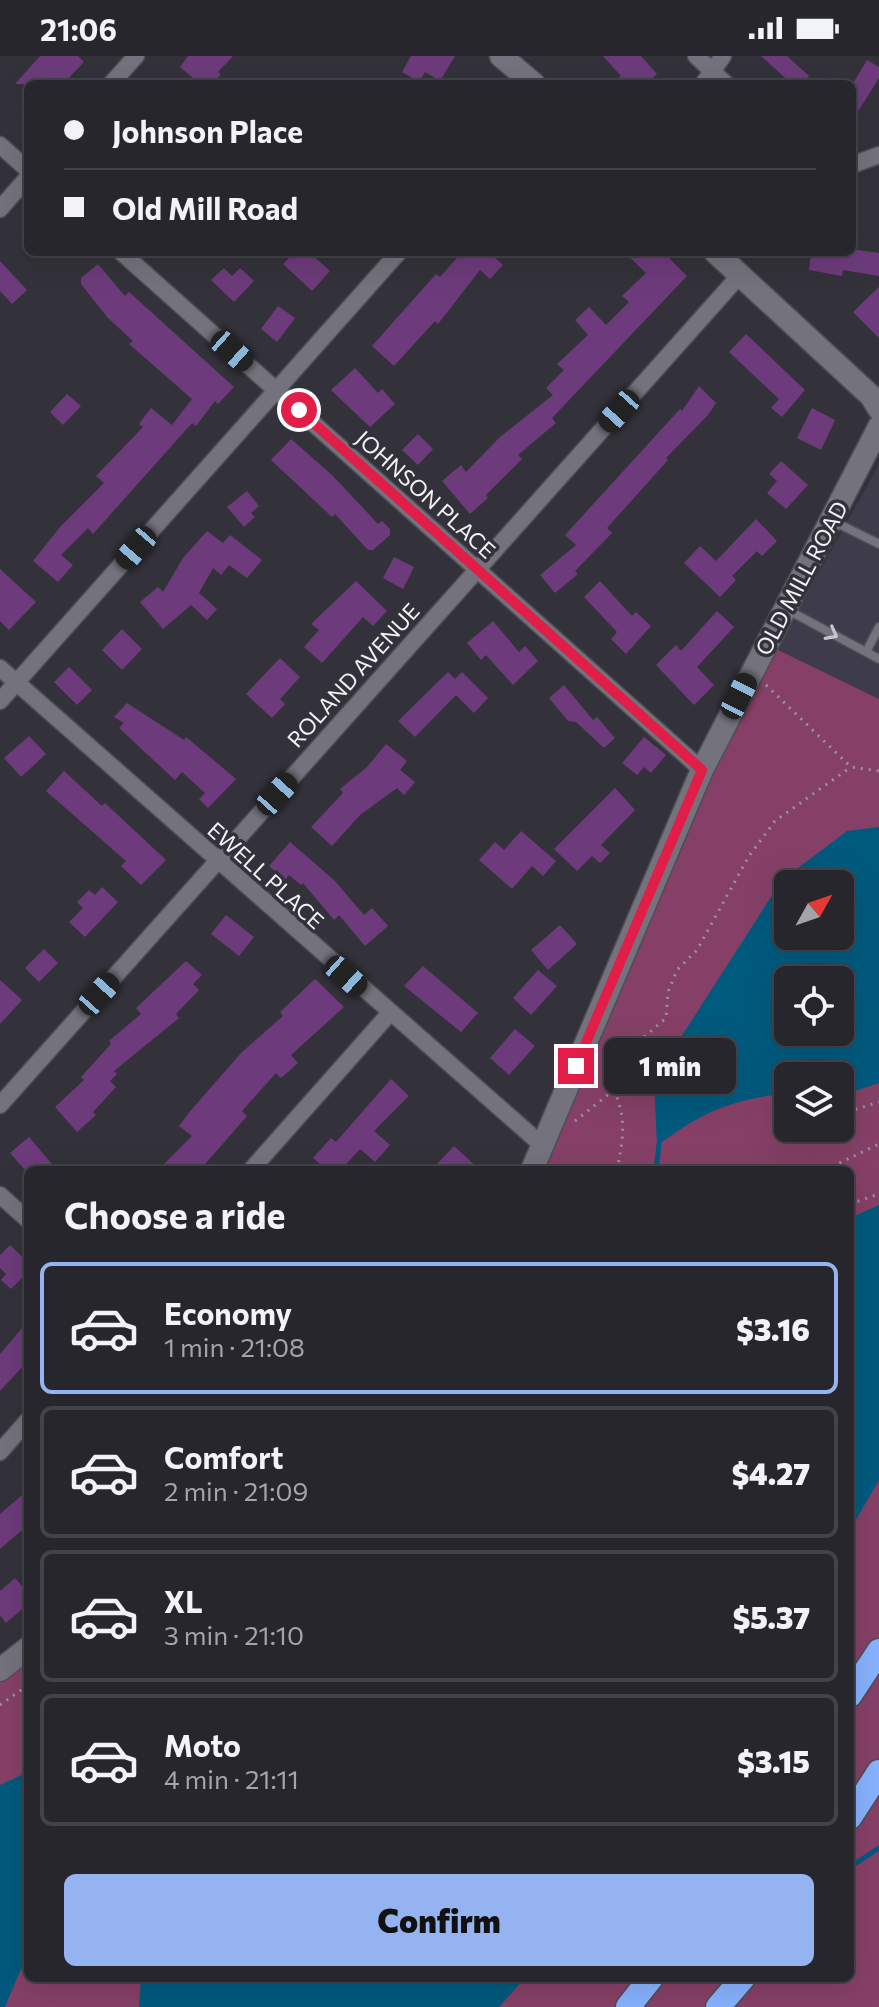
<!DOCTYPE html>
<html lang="en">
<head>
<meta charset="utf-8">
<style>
  :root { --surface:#26262c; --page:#323238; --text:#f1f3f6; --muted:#a4a5a9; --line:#424348; --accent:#95b2f1 }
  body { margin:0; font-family:Commissioner,sans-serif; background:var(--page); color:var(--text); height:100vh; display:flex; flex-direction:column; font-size:30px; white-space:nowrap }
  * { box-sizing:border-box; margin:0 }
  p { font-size:26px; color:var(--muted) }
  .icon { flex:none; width:44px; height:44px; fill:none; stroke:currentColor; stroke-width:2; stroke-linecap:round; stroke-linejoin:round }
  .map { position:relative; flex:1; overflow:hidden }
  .drawer { position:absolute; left:24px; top:1110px; width:830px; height:816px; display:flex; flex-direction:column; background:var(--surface); border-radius:12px; box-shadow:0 8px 32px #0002,0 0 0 2px var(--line) }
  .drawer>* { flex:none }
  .guide { position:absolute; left:24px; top:24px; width:832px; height:176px; border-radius:12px; box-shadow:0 8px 32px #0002,0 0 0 2px var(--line); display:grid; align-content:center; height:176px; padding:0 40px; background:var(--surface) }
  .needle { width:52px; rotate:50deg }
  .fabs { position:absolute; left:774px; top:814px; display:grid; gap:16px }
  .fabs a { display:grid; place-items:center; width:80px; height:80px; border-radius:12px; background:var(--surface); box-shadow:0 8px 32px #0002,0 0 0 2px var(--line); font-size:40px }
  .end { position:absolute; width:36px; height:36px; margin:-18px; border:10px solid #e11d48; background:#fff; box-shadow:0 0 0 4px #fff }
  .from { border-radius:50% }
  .bubble { position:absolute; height:56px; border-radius:12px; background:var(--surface); box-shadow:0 8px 32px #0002,0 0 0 2px var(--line); font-size:26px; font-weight:800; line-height:56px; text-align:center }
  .car { position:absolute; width:24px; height:48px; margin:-24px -12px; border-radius:10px; box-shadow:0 0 6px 2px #0007; background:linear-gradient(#222 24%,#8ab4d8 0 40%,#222 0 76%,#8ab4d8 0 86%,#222 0) }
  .guide b { display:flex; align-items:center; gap:28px; height:76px; font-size:30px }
  .guide b+b { border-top:2px solid var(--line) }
  .guide i { width:20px; height:20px; background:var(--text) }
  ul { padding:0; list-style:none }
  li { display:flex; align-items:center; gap:24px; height:132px; margin:0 16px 12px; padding:0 24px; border:4px solid var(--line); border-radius:12px }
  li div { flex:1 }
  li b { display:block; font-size:30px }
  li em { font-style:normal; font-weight:800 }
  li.active { border-color:var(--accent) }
  li>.icon { width:72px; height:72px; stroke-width:1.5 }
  h2 { padding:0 40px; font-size:36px; line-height:96px }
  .cta { display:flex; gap:16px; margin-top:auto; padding:16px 40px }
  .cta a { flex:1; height:92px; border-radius:12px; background:var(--accent); color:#111; font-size:32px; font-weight:800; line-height:92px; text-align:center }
  .status { display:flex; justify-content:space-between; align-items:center; height:56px; padding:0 40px; background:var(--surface); direction:ltr }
  .status svg { height:22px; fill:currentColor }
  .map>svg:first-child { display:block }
  .built { fill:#3e3c4a }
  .green { fill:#864067; fill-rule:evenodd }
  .water { fill:#005a7d; fill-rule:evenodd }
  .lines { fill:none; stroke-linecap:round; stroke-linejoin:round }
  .stream { stroke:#005a7d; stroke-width:5 }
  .building { fill:#6d3b7b }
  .lane-casing { stroke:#4e4e55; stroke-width:11 }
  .street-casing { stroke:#4e4e55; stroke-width:19 }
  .secondary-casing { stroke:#4e4e55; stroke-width:25 }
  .highway-casing { stroke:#4e4e55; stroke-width:27 }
  .path { stroke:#96959c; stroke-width:3; stroke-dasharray:2 6; stroke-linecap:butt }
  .lane { stroke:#74737d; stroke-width:8 }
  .street { stroke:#74737d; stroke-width:16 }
  .secondary { stroke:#74737d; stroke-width:22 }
  .highway { stroke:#88b2ff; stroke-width:24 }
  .oneway { stroke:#c7c6ce }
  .route { stroke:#e11d48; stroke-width:10 }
  .labels { text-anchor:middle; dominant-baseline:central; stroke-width:7; stroke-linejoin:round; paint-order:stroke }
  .street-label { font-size:22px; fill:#f3f3f9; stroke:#33323a }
</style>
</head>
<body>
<div class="status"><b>21:06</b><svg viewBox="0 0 49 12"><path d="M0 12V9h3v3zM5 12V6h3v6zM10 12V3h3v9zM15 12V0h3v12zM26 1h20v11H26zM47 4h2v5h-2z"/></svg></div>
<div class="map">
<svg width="879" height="1951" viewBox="0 0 879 1951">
  <rect width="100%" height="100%" fill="#33323a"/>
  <path class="built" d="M879 409V643L776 593Z"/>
  <path class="green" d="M776 593 879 643V1951H0V1624L28 1603V1922H850V1114H540L735 660ZM788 828H840V880H788ZM788 924H840V976H788ZM788 1020H840V1072H788Z"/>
  <path class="water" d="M879 771V1027L840 1040V1020H788V1037C731 1044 703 1055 657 1090L654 1023 782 824 847 775ZM788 828H840V880H788ZM840 924V976H788V924Z
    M879 1149V1424L850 1474V1162Z
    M28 1716V1896L5 1951H0V1729Z
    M141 1922H525L499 1951H139Z"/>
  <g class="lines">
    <path class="stream" d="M656 1114 659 1088
      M850 1811 879 1792"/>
  </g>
  <path class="building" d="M40 0H78L84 6 63 28H15Z
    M188 0H233L218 16 221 18 213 28H200L180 11Z
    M411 0H455L440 25 425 16 419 26 402 16Z
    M603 0H641L657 18 647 28H612L621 20Z
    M761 0H787L809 20 802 28H792Z
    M867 4 879 11V22L852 65V29Z
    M852 193 879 197V220L843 214 842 220 809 214 811 196H852Z
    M295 196H309L330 215 312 235 283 208Z
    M462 196H489L503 209 490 223 480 214 438 268 435 265 394 310 372 290 436 218 440 221Z
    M624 196H663L687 220 552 362 556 367 518 399 522 403 486 439 488 442 470 458 442 425 461 409 466 416 500 381 553 339 546 332 564 314 557 308 588 279 575 264 589 251 606 269 629 246 622 240 646 217Z
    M0 205 27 234 12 248 0 235Z
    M98 208 125 240 129 236 234 331 218 348 215 345 196 370 192 367 93 478 88 472 61 499 73 509 58 526 33 505 60 471 104 427 96 420 143 371 139 368 151 352 172 369 192 343 129 288 133 285 107 261 81 228V222Z
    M224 212 232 220 240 212 254 225 234 246 211 224Z
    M879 231V282L853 256Z
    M278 250 295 262 277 286 261 273Z
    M746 278 805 334 782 361 771 352 779 343 729 296Z
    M355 312 378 337 382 333 395 348 370 371 331 334Z
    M699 330 716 347 708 359 666 402 668 404 607 472 612 477 575 515 578 518 555 537 540 519 576 489 565 479 680 353 682 355Z
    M67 338 81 350 63 369 50 356Z
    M812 352 835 364 821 394 797 382Z
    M418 378 433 393 418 409 402 394Z
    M291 383 332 419 378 468 382 465 390 473V479L373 494H368L335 458 332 461 271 404Z
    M781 405 808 429 786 453 767 437 777 425 769 418Z
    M247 435 259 450 251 457 255 461 244 471 227 451Z
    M756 463 777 485 762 500 757 495 732 520 736 524 720 541 684 507 700 490 716 505Z
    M207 475 223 487 230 479 262 504 247 522 229 509 221 519 213 512 199 537 217 553 207 564 191 549 163 573 140 546 158 531 163 536 183 502Z
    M394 501 414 511 403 533 383 522Z
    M0 513 36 546 9 574 0 565Z
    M356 525 387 555 373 570 363 561 322 607 304 591 319 574 311 568Z
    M600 525 632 560 636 556 651 570 626 598 611 583 617 576 584 541Z
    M717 555 734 571 697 611 714 629 694 649 656 609 676 589 681 595Z
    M493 565 519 596 525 590 538 605 513 629 486 599 481 604 467 587Z
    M122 573 142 593 122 614 102 594Z
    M280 602 300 621 280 643 285 648 272 662 246 638Z
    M69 611 92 634 77 649 54 626Z
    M448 616 455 623 462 616 488 642 474 657 456 639 415 681 398 665Z
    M564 629 593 664 597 661 615 682 604 692 576 666 568 665 549 642Z
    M127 647 184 684 186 681 236 723 208 752 199 743 205 737 182 716 175 724 119 672 124 667 114 661Z
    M29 680 46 698 21 721 4 702Z
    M644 681 666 699 651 717 644 711 637 719 622 707Z
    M386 688 407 705 400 714 415 726 404 739 397 732 360 759 332 790 311 771 343 737 340 733 367 711Z
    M64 715 102 750 105 747 166 804 141 829 121 810 126 805 46 735Z
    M615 732 635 754 601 789 610 797 600 807 592 800 577 815 554 793Z
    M521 775 556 805 543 820 532 810 512 833 479 804 495 786 504 794Z
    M290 786 334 824 364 859 372 852 388 870 365 890 339 859 334 864 303 827 301 829 289 819 285 824 269 810Z
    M102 831 118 846 85 881 69 866 83 852 77 846 89 834 95 839Z
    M226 859 254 881 239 900 211 878Z
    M560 869 577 888 548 914 531 894Z
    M44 893 58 907 39 926 25 912Z
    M186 905 202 919 193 928 199 934 176 958 179 962 114 1015 117 1018 110 1025 116 1031 93 1056 96 1059 77 1076 55 1051 84 1024 81 1021 111 988 109 985 141 958 136 952Z
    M423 910 478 957 461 976 404 930Z
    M538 914 557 930 531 959 513 942Z
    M315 923 344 951 291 999 298 1007 281 1022 276 1017 242 1055 247 1060 200 1114H158L192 1080 179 1070 192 1053 242 996 283 960 280 956Z
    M0 924 22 944 0 968Z
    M515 973 535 990 509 1019 490 1002Z
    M391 1023 409 1040 374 1075 390 1089 375 1106 360 1093 341 1114H327L313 1102 331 1082 336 1086Z
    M29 1081 57 1114H25L10 1097Z
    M454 1090 480 1114H443L437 1108Z
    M10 1189 28 1206V1216L11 1233 1 1224 6 1218 0 1212V1199Z
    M28 1265V1305L0 1335V1298Z
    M28 1434V1469L0 1493V1458Z
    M15 1522 28 1537V1548L6 1567 0 1559V1535Z"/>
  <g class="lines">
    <g class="lane-casing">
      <path id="lane" d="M833 465 879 488
        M786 553 879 603
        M866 596 879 571"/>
    </g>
    <g class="street-casing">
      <path id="street" d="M696 0 726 28
        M111 28 136 0
        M703 28 723 0
        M0 89 28 114
        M852 109 879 99
        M0 153 28 121
        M121 196 702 714
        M0 612 542 1089
        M0 645 399 196
        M0 1049 740 219
        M251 1114 389 958
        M0 1139 28 1164
        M0 1396 28 1364"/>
    </g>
    <g class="secondary-casing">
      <path id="secondary" d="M501 0 534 28
        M715 196 871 340 879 353
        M532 1114 702 714 879 371
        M0 1614 28 1592"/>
    </g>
    <g class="highway-casing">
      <path id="highway" d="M850 1639 879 1595
        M850 1761 879 1716
        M628 1951 651 1922
        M718 1951 743 1922"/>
    </g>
    <path class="path" d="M766 629 851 711 879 715
      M614 1034C627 1063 623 1084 617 1114
      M840 1058 879 1046
      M575 1065 614 1034 633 1002 637 987 666 962 668 936 677 914 697 894 749 800 775 765 851 711
      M825 1114 879 1088
      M850 1148 879 1138
      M0 1649 28 1629"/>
    <use href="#lane" class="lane"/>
    <use href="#street" class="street"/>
    <use href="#secondary" class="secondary"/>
    <use href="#highway" class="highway"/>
  </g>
  <defs><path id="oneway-chevron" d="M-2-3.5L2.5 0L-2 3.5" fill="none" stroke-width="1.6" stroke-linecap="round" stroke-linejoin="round" transform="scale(2)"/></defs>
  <use class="oneway" href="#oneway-chevron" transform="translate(832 578) rotate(28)"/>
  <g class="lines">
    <path class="route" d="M299 354 702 714 576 1010"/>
  </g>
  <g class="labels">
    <g class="street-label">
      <text transform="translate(426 438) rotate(42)">JOHNSON PLACE</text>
      <text transform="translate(801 522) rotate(-62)">OLD MILL ROAD</text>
      <text transform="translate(353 619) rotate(-48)">ROLAND AVENUE</text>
      <text transform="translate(266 819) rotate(42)">EWELL PLACE</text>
    </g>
  </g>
</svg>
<div class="fabs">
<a><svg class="needle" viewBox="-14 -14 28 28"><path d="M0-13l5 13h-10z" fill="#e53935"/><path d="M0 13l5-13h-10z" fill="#a4a5a9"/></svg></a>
<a><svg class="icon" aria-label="locate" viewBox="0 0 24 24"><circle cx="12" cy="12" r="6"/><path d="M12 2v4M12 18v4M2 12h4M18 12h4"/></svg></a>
<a><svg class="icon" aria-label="layers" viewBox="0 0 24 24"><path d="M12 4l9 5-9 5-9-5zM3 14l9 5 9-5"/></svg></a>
</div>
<i class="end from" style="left:299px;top:354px"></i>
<i class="end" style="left:576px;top:1010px"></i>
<div class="bubble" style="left:604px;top:982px;width:132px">1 min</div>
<i class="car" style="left:232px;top:295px;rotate:132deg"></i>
<i class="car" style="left:619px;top:355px;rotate:222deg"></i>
<i class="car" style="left:136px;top:492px;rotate:221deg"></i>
<i class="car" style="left:739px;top:640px;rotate:27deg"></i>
<i class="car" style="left:277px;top:738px;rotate:42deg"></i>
<i class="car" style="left:346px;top:920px;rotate:132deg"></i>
<i class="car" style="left:99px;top:938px;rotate:42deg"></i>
<div class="guide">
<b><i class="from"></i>Johnson Place</b>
<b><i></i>Old Mill Road</b>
</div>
<section class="drawer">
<h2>Choose a ride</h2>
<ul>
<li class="active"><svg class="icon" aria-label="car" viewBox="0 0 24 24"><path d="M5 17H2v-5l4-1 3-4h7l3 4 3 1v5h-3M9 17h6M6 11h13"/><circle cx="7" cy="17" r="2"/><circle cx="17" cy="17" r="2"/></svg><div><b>Economy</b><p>1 min · 21:08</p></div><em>$3.16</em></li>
<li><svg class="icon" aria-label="car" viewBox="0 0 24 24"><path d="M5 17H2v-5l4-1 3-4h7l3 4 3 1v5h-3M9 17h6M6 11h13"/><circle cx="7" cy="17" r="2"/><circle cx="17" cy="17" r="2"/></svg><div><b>Comfort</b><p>2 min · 21:09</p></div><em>$4.27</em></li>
<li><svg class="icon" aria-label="car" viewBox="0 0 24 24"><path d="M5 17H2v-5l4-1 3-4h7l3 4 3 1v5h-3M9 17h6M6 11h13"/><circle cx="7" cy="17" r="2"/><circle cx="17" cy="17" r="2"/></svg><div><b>XL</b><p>3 min · 21:10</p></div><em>$5.37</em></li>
<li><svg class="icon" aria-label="car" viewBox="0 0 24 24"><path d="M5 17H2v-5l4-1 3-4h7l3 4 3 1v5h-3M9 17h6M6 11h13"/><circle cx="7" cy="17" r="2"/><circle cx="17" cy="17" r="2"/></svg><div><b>Moto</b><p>4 min · 21:11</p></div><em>$3.15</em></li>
</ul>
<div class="cta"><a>Confirm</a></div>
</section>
</div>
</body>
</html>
